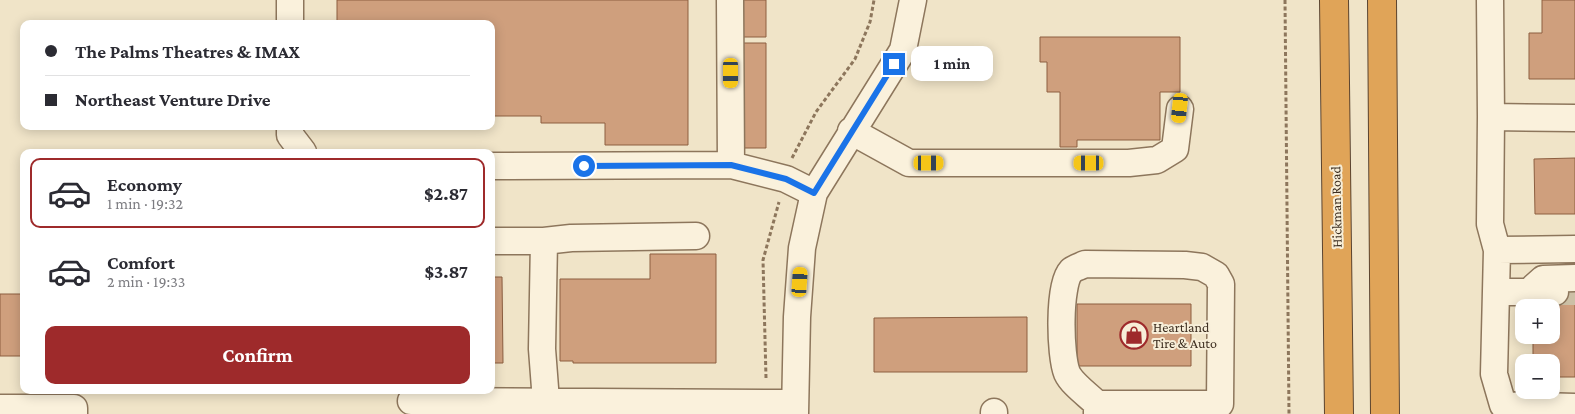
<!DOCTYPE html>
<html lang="en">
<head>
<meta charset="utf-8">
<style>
  :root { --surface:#fff; --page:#f2f2f3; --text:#2b2b33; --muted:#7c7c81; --line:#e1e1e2; --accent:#9e2a2b }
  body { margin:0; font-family:"Crimson Pro",serif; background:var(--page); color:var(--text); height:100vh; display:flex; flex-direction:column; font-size:19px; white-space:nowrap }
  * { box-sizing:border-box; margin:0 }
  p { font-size:16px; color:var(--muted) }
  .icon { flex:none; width:28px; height:28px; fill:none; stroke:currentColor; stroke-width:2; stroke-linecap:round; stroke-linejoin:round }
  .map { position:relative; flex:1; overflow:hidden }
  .side { position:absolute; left:20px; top:149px; width:475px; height:245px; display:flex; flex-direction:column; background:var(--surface); border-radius:10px; box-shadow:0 2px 12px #0003 }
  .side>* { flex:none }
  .banner { position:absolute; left:20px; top:20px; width:475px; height:110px; border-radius:10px; box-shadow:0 2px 12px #0003; display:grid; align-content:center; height:110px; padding:0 25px; background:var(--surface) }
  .fabs { position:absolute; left:1515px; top:299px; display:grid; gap:10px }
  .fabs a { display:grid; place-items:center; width:45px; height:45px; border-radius:10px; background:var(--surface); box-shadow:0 2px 12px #0003; font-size:25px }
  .end { position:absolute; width:22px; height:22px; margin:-11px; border:6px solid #1a73e8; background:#fff; box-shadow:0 0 0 2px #fff }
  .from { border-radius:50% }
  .bubble { position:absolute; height:35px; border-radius:10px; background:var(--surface); box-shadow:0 2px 12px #0003; font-size:16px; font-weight:700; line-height:35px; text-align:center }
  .car { position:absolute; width:15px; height:30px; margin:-15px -8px; border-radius:6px; box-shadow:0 0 4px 1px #0007; background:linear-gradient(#f5c518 24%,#345 0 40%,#f5c518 0 76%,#345 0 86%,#f5c518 0) }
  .banner b { display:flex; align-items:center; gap:18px; height:48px; font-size:19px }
  .banner b+b { border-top:1px solid var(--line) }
  .banner i { width:12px; height:12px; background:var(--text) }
  ul { padding:9px 0 0; list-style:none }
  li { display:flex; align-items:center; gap:15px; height:70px; margin:0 10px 8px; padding:0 15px; border:2px solid transparent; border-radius:10px }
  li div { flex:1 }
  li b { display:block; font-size:19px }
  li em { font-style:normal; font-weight:700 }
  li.selected { border-color:var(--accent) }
  li>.icon { width:45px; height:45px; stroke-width:1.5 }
  .primary-button { display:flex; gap:10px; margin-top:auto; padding:10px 25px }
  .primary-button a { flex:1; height:58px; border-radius:10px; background:var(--accent); color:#fff; font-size:20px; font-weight:700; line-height:58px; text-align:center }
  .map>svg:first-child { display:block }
  .building { fill:#cf9f7d; stroke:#8d5f41 }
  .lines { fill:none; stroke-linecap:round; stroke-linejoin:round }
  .minor-tunnel { stroke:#ccc0a6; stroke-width:26; stroke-dasharray:26 13; stroke-linecap:butt }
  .minor-casing { stroke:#8d765c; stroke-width:29 }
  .highway-casing { stroke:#5b4430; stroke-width:30 }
  .path { stroke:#8d765c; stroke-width:3; stroke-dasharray:4 2.5; stroke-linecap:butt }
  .minor { stroke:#faf1dc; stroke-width:26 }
  .highway { stroke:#e0a458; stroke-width:28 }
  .route { stroke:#1a73e8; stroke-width:6 }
  .labels { text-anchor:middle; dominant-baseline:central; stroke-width:4; stroke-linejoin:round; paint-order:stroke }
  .street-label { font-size:14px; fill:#3d2e20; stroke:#f7eed8 }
  .poi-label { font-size:14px; fill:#3d2e20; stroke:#f7eed8; text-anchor:start }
</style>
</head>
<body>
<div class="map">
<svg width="1575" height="414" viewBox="0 0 1575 414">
  <rect width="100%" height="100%" fill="#f0e4c8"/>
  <path class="building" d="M337 0H688V145H605V123H541V116H491V24H337Z
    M740 0H766V37H740Z
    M1542 0H1575V79H1529V33H1542Z
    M1040 37H1180V92H1160V140H1077V147H1060V92H1047V62H1040Z
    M741 43H766V148H741Z
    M1575 158V214H1535L1534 159Z
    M650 254H716V363H573V361H560V279H650Z
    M491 277H502L503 363H491Z
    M1554 284H1575V377H1551V362L1533 361V335H1551V315H1555Z
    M0 294H24V356H0Z
    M1077 304H1191V366H1077Z
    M1027 317V372H874V318Z"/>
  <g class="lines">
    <path class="minor-tunnel" d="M1555 292H1575"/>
    <g class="minor-casing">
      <path id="minor" d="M730 0 731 165 786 179 814 193
        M1490 0 1491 117
        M290 24V0
        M1575 118 1491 117 1490 224 1497 250 1575 249
        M290 126V135L303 152
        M851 131 909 163H1129L1157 160 1175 149 1180 109
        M491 166 731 165
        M491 241H544L542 349 547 414
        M544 241 571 238 696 236
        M1497 250 1494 374 1503 405 1575 407
        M1534 287 1543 279 1575 278
        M1496 292H1555
        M411 401 782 403 795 408
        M1097 404H1220L1221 284 1216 275 1202 267 1185 265 1085 264C1081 266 1074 268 1071 271 1058 285 1060 356 1067 373 1072 384 1088 395 1097 404V414
        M0 408H74V414
        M994 412V414
        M795 414 797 317 802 248 814 193 903 50 913 0"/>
    </g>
    <g class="highway-casing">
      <path id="highway" d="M1334 0 1339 414
        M1382 0 1385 414"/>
    </g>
    <path class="path" d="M1285 0 1289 414
      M792 158 816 112 855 59 870 22 874 0
      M766 378 763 260 779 202"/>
    <use href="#minor" class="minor"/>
    <use href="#highway" class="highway"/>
  </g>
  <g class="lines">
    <path class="route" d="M584 166 731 165 786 179 814 193 894 64"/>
  </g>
  <defs>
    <g id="shop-ring" transform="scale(1.4375)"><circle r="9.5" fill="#f7eed8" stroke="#9e2a2b" stroke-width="1.5"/><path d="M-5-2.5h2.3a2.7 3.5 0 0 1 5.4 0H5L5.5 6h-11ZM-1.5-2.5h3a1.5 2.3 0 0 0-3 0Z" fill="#9e2a2b"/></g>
  </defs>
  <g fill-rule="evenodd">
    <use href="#shop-ring" x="1134" y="335"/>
  </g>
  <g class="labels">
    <g class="street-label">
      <text transform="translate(1336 207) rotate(-91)">Hickman Road</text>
    </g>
    <g class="poi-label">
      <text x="1153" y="327">Heartland<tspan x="1153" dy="16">Tire &amp; Auto</tspan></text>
    </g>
  </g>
</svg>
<div class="fabs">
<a>+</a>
<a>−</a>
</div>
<i class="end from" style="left:584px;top:166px"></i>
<i class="end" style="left:894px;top:64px"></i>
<div class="bubble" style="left:911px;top:46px;width:82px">1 min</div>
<i class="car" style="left:731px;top:73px;rotate:180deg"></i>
<i class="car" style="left:1180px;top:108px;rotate:186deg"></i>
<i class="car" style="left:929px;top:163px;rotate:90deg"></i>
<i class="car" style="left:1089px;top:163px;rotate:270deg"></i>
<i class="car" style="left:800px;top:282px;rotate:4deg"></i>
<div class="banner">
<b><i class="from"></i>The Palms Theatres &amp; IMAX</b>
<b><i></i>Northeast Venture Drive</b>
</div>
<section class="side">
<ul>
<li class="selected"><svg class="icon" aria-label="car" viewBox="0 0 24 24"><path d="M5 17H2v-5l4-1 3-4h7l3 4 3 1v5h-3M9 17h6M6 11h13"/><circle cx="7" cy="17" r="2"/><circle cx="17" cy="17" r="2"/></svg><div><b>Economy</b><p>1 min · 19:32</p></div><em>$2.87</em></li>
<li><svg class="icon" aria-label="car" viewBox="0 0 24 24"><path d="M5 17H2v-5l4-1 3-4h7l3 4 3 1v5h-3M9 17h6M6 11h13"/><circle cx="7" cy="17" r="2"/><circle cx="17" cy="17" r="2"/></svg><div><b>Comfort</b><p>2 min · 19:33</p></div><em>$3.87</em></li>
</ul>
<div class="primary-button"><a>Confirm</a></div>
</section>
</div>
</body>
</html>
